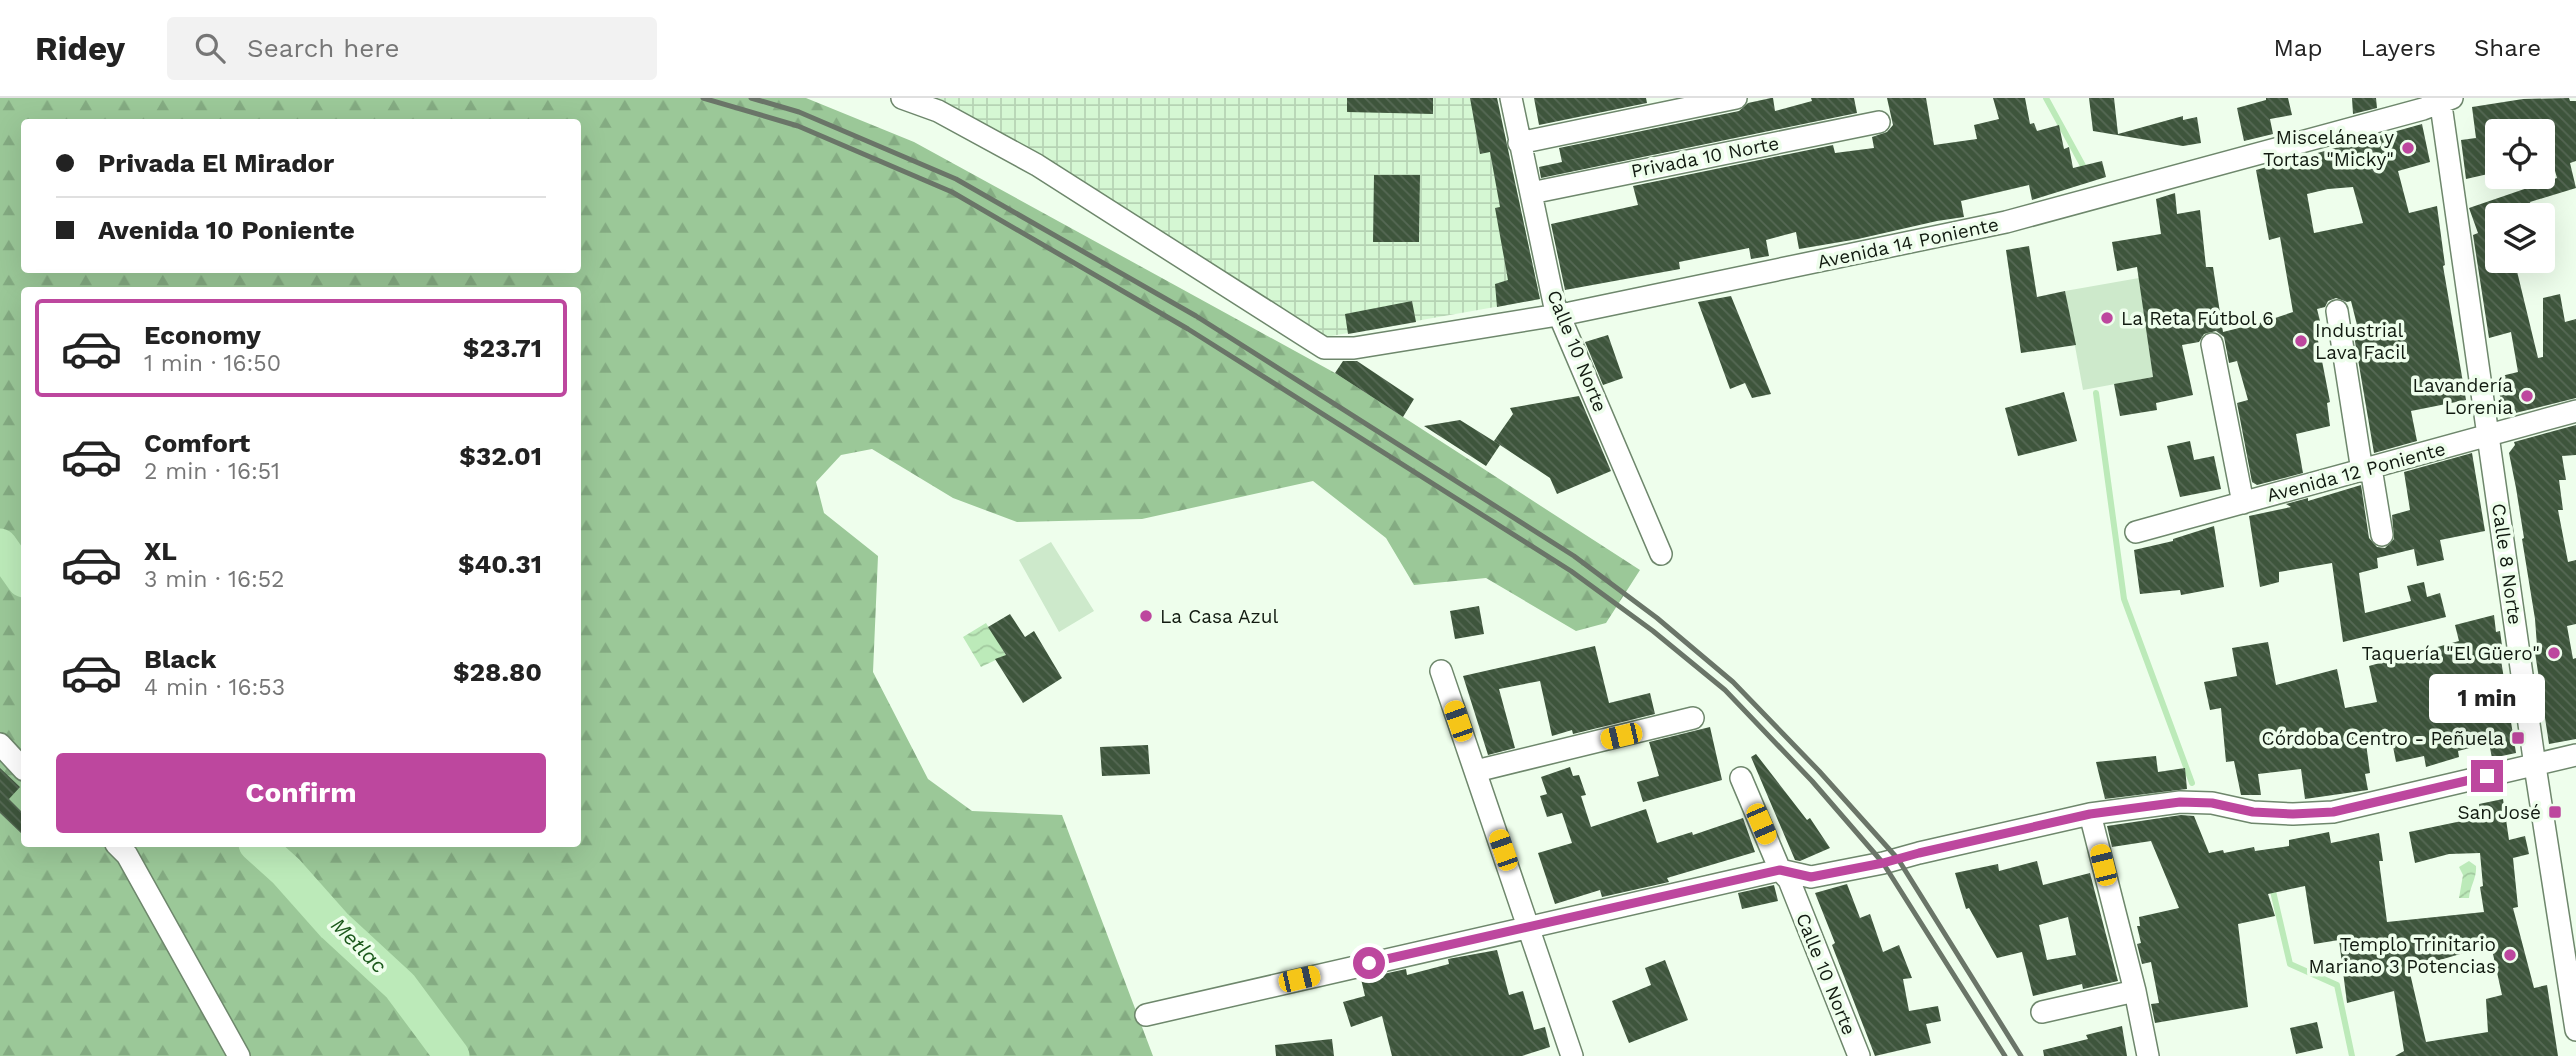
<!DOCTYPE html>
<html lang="en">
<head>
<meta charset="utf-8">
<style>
  :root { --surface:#fff; --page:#f2f2f2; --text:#222; --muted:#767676; --line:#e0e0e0; --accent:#bd479e }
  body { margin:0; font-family:"Work Sans",sans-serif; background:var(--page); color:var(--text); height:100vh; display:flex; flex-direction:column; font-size:26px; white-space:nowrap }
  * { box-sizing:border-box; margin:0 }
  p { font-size:23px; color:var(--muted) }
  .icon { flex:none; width:38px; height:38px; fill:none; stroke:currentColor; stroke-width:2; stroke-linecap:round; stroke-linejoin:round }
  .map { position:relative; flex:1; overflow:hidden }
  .panel { position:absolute; left:21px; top:189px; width:560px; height:560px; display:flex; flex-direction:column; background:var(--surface); border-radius:7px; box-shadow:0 7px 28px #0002 }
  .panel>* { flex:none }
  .top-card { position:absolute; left:21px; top:21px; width:560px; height:154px; border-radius:7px; box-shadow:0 7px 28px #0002; display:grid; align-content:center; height:154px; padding:0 35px; background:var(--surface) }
  .buttons { position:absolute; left:2485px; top:21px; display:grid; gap:14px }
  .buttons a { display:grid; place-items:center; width:70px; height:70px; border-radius:7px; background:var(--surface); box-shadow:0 7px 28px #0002; font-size:35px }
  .end { position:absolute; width:32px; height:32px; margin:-16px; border:9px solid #bd479e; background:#fff; box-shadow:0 0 0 4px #fff }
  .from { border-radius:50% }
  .bubble { position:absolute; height:49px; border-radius:7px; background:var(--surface); box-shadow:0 7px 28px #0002; font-size:23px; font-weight:700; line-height:49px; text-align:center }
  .car { position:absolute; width:21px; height:42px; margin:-21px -10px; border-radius:9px; box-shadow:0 0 5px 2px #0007; background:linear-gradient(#f5c518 24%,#345 0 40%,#f5c518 0 76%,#345 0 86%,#f5c518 0) }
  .top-card b { display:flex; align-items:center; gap:24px; height:66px; font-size:26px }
  .top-card b+b { border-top:2px solid var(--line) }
  .top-card i { width:18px; height:18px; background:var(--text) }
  ul { padding:12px 0 0; list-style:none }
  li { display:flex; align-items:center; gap:21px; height:98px; margin:0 14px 10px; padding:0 21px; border:4px solid transparent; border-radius:7px }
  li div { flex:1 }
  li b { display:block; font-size:26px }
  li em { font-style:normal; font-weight:700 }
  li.selected { border-color:var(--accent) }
  li>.icon { width:63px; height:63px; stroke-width:1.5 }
  .action { display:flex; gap:14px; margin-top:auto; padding:14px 35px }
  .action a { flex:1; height:80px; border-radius:7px; background:var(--accent); color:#fff; font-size:28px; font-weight:700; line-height:80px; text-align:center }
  header { display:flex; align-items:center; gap:42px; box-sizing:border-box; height:98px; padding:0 35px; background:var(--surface); border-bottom:2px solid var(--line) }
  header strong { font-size:33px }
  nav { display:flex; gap:38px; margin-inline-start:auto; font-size:24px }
  .search { width:490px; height:63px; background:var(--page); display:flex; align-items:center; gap:18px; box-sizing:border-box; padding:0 24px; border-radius:7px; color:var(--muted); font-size:26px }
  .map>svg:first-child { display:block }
  .industrial { fill:url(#industrial-grid) }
  .forest { fill:url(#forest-firs); fill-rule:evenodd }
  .garden { fill:#cde9cb }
  .water { fill:url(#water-waves) }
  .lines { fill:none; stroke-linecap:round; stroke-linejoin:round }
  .stream { stroke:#bceab9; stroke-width:6 }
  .river { stroke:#bceab9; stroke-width:35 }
  .building { fill:url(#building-back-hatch); fill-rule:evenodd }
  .street-casing { stroke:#6e876c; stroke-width:24 }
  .street { stroke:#fff; stroke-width:21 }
  .rail { stroke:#6a7568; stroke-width:5 }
  .route { stroke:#bd479e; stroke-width:9 }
  .poi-dot { fill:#bd479e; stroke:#eefeec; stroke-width:2.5 }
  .labels { text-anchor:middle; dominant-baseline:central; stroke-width:7; stroke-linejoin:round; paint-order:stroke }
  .poi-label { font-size:19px; fill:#111a10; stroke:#eefeec; text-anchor:end }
  .street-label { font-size:19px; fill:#111a10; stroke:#eefeec }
  .water-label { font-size:21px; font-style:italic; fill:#1c591c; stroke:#eefeec }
</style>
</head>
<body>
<header>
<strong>Ridey</strong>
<div class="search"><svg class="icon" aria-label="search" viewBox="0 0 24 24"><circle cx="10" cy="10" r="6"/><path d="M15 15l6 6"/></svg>Search here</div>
<nav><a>Map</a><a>Layers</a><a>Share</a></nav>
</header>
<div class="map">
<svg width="2576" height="958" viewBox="0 0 2576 958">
  <defs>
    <pattern id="industrial-grid" width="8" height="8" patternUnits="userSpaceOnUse" patternTransform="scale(1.75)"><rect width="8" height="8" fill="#d5f7d3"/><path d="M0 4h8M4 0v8" fill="none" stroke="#b6d3b4"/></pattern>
    <pattern id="forest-firs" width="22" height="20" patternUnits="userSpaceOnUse" patternTransform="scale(1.75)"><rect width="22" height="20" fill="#9bc898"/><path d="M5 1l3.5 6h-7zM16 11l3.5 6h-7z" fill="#84ab82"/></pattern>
    <pattern id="water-waves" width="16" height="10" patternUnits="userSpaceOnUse" patternTransform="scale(1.75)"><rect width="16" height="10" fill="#bceab9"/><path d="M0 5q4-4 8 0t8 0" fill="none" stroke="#a1c89e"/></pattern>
    <pattern id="building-back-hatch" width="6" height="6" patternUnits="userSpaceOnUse" patternTransform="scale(1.75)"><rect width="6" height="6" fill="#3e553c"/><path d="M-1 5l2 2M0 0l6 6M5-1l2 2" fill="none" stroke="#566955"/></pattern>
  </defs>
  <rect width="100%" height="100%" fill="#eefeec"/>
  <path class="industrial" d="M939 0H1497L1540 201 1320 240 1073 78 939 5Z"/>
  <path class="forest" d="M0 0H806L914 44 1335 275 1640 472 1606 525 1576 533 1486 480 1414 487 1386 440 1313 383 1142 421 1017 424 953 400 872 351 841 357 816 384 824 415 878 458 873 574 928 681 972 713 1062 717 1153 958H0ZM24 24H578V172H24ZM24 192H578V746H24Z"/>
  <path class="garden" d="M2139 180 2153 279 2083 292 2065 193Z
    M1051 444 1094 513 1059 534 1019 462Z"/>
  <path class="water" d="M986 525 1006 557 981 569 963 539Z
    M2469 763 2476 768C2477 780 2470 788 2469 800H2459L2463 777 2459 769Z"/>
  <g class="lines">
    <path class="stream" d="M2046 0 2087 75
      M2096 295 2124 501 2192 685
      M2272 789 2290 866 2337 887 2352 958"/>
    <path class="river" d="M0 448 24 482
      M256 746 286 773 334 827 400 888 452 958"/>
  </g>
  <path class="building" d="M1347 0H1433V16L1347 14Z
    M1470 0H1497L1540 201 1497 209 1495 186 1508 182 1495 110 1500 109 1490 54 1480 56Z
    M1534 0H1646L1647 5 1539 27Z
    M1771 0H1773L1775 13 1812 3 1811 0H1854L1857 15 1541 80 1539 69 1562 64 1559 50 1739 13 1748 5Z
    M1887 0H1926L1934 47 1977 41 1974 27 1999 21 1993 0H2025L2030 26 2034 25 2037 33 2059 27 2064 51 2069 49 2073 70 2102 63 2106 79 2032 102 2029 87 1961 103 1964 119 1937 123 1858 141 1799 151 1796 134 1766 142 1769 158 1751 161 1749 150 1679 164 1680 171 1565 192 1551 126 1638 107 1633 88 1833 47 1835 55 1874 50 1872 39 1887 34 1893 27Z
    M2089 0H2114L2118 36 2183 18V22L2197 19 2201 45 2183 48 2093 33Z
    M2266 0H2288L2292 17 2270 21 2273 36 2244 43 2237 10 2266 2Z
    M2352 0H2376L2377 10 2353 16Z
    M2569 0 2570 3H2576V63L2570 65 2576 90 2530 104 2535 117H2497V169L2515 165 2538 260 2543 259V200L2560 196 2565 224 2576 221V300L2503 318 2497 279 2518 274 2511 234 2489 240 2473 137 2478 135 2469 110 2557 80 2552 62 2543 64V33H2491L2497 61V74L2466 81 2461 42 2476 40 2472 9 2523 1Z
    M2422 26 2430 64 2398 73 2409 115 2437 108 2445 167 2443 168 2466 302 2411 313 2417 343 2374 355 2353 232 2357 227 2351 203 2347 204 2336 200 2328 203 2325 209 2317 211 2322 231 2316 232 2330 304 2327 305 2330 328 2296 336 2303 375 2257 387 2252 384 2237 305 2248 302 2237 263 2229 265 2224 239 2216 233 2204 236 2199 244 2182 247 2193 297 2156 305 2157 312 2120 318 2114 286 2153 279 2137 169 2117 173 2112 144 2161 136 2156 101 2175 95 2177 116 2200 112 2206 169H2213L2223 234 2263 224 2293 214 2280 139 2269 142 2256 72ZM2353 89 2363 125 2314 135 2307 96 2328 91Z
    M1374 77H1420L1419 144H1373Z
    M2029 148 2037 199 2065 193 2076 247 2021 255 2006 152Z
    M1731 198 1771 296 1752 300 1745 285 1730 291 1698 204Z
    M1412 203 1416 224 1348 236 1345 216Z
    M1608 237 1623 280 1603 287 1585 244Z
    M1343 263H1357L1414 301 1403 319 1335 275Z
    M2064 294 2077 343 2018 358 2005 310Z
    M1579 298 1611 373 1557 396 1550 380 1494 343 1513 316 1510 310Z
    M1460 322 1500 347 1486 368 1424 328Z
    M2576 327V357L2562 358 2566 382H2559L2563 412H2558L2568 464 2576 462V526L2567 528 2573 561 2576 560V641L2549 646 2534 548H2537L2535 521 2522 441 2524 440 2516 390 2509 355 2515 347 2514 344Z
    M2190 343 2194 362 2214 358 2221 391 2180 399 2167 348Z
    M2472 355 2485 433 2440 442 2444 462 2417 468 2414 451 2377 460 2378 470 2359 475 2365 515 2411 503 2407 488 2424 484 2427 499 2440 495 2446 519 2343 544 2332 465 2279 474V484L2260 489 2249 418 2291 409 2286 406 2308 400V403L2361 387 2369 440 2377 449 2385 450 2394 441 2392 417 2410 412 2404 374Z
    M2214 428 2224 489 2181 497 2180 492 2140 496 2134 452 2173 443V441Z
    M1479 508 1484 536 1455 541 1450 513Z
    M1010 516 1025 539 1034 533 1062 580 1023 605 995 561 1006 557 988 529Z
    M2494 517 2496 534 2500 533 2503 555 2500 556 2516 655 2492 660 2489 645 2458 653 2459 659 2426 669 2424 658 2396 664 2390 633 2365 638 2370 675 2365 676 2368 692 2305 701 2301 671 2258 676 2261 697H2241L2234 663 2226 664 2221 610 2210 612 2204 584 2237 578 2232 550 2268 544 2276 587 2337 571 2345 610 2377 604 2369 568 2459 543 2455 527Z
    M1595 548 1609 605 1650 595 1655 616 1573 636 1572 632 1552 638 1540 583 1499 591 1515 650 1488 657 1463 578Z
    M1710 629 1722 682 1643 704 1637 684 1659 678 1649 644Z
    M1148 647 1150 676 1102 678 1100 649Z
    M1756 656 1807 722 1810 720 1830 750 1800 763 1795 762 1751 659Z
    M2156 658 2158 674 2185 670 2187 691 2105 701 2096 664Z
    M1570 669 1573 678 1579 677 1586 697 1581 698 1591 729 1646 711 1657 745 1692 734 1693 737 1743 720 1755 754 1667 780 1669 784 1602 799 1600 792 1555 806 1538 755 1572 745 1562 715 1547 719 1540 698 1547 696 1541 679Z
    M0 670 20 689 9 701 24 716V738L0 715Z
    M2503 701 2509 742 2525 738 2529 756 2513 760 2518 809 2513 810 2534 890 2547 887 2558 958H2395L2404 953 2394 893 2347 905 2339 842 2314 846 2305 788 2268 796 2275 818 2238 826 2248 909 2155 925 2151 906 2159 905 2151 864 2142 866 2137 846 2141 845 2137 828H2140L2139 819 2179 810 2151 743 2112 749 2107 728 2181 717 2194 718 2209 755 2223 752 2224 755 2254 749 2255 753 2289 748V742L2329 734 2331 745 2379 735 2383 763H2379L2387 824 2484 814 2480 789 2483 788 2480 755 2449 756 2415 765 2409 734 2481 719 2479 706ZM2491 847 2502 897 2486 901 2488 934 2426 944 2409 871Z
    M2037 763 2043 787 2090 775 2118 883 2083 891 2082 886 2033 898 2022 854 1997 860 1969 810 1966 811 1955 775 1998 766 1999 773ZM2068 819 2076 857 2047 862 2039 827Z
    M1847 786 1860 820 1870 816 1883 854 1899 847 1912 880 1903 881 1909 913 1938 908 1941 923 1926 926 1931 945 1875 958 1835 855 1832 847 1835 845 1815 795Z
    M1774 787 1778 803 1742 811 1738 795Z
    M1497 852 1509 897 1523 893 1534 932 1545 929 1550 949 1522 958H1392L1382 918 1351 929 1343 904 1365 898 1361 881 1406 871 1407 877 1449 866 1448 861Z
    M1665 862 1688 922 1629 945 1612 903 1651 887 1645 870Z
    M2317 924 2323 950 2296 956 2290 930Z
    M2122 928 2127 958H2044L2043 952 2088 941 2086 937Z
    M1332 941 1334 958H1276L1275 947Z"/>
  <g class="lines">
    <g class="street-casing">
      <path id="street" d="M902 0 938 13 1037 67 1324 250H1354L1570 215 2006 124 2423 11 2452 0
        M1511 0 1554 205 1661 456
        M2440 0 2535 668 2576 932
        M1519 45 1736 0
        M1531 95 1879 24
        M2337 213 2362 373
        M2212 246 2243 405
        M2371 370 2382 437
        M2136 434 2576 313
        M1441 573 1572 958
        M0 646 24 672
        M1476 673 1693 620
        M1741 680 1780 772 1789 782 1859 958
        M2090 716 2135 893 2148 958
        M116 746 127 757 239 958
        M2042 914 2135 893
        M1146 917 1780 772 1811 779 1883 765 1919 755 2090 716 2180 704 2212 705 2253 714 2293 716 2333 714 2576 657"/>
    </g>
    <use href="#street" class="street"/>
    <path class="rail" d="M703 0 798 28 952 94 1188 231 1571 473 1653 533 1725 592 1812 683 1883 765 2005 958
      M751 0 799 14 956 81 1196 218 1574 458 1657 520 1733 584 1819 673 1898 761 2021 958"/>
  </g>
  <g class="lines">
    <path class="route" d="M1369 865 1780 772 1811 779 1883 765 1919 755 2090 716 2180 704 2212 705 2253 714 2293 716 2333 714 2487 678"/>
  </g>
  <g class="poi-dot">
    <circle cx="2408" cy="50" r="7"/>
    <circle cx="2107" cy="220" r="7"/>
    <circle cx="2301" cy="243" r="7"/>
    <circle cx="2527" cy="298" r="7"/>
    <circle cx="1146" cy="518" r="7"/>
    <circle cx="2554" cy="555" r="7"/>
    <rect x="2511" y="633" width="14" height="14" rx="3.5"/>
    <rect x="2548" y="707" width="14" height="14" rx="3.5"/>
    <circle cx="2510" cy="857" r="7"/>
  </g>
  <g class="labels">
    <g class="poi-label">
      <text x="2394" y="39">Miscelánea y<tspan x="2394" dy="22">Tortas "Micky"</tspan></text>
      <text x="2121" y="220" text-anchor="start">La Reta Fútbol 6</text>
      <text x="2315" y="232" text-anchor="start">Industrial<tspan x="2315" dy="22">Lava Facil</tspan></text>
      <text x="2513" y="287">Lavandería<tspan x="2513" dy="22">Lorenia</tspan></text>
      <text x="1160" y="518" text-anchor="start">La Casa Azul</text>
      <text x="2540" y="555">Taquería "El Güero"</text>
      <text x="2504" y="640">Córdoba Centro - Peñuela</text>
      <text x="2541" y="714">San José</text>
      <text x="2496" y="846">Templo Trinitario<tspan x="2496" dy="22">Mariano 3 Potencias</tspan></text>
    </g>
    <g class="street-label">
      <text transform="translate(1705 59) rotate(-11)">Privada 10 Norte</text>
      <text transform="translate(1908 145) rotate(-12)">Avenida 14 Poniente</text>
      <text transform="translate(1577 253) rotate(68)">Calle 10 Norte</text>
      <text transform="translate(2356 374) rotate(-15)">Avenida 12 Poniente</text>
      <text transform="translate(2507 466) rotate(82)">Calle 8 Norte</text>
      <text transform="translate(1826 876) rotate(68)">Calle 10 Norte</text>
    </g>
    <g class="water-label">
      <text transform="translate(359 847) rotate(45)">Metlac</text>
    </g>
  </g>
</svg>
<div class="buttons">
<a><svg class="icon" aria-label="locate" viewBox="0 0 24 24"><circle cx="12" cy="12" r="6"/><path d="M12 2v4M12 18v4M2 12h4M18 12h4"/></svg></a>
<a><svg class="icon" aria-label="layers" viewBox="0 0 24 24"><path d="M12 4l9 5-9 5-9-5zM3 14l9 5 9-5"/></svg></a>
</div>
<i class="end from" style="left:1369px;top:865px"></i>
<i class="end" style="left:2487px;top:678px"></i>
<div class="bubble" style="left:2429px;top:576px;width:116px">1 min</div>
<i class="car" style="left:1458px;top:623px;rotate:341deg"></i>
<i class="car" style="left:1621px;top:638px;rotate:257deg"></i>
<i class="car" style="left:1761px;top:726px;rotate:157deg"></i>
<i class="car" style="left:1503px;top:752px;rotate:341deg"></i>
<i class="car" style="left:2103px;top:767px;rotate:346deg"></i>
<i class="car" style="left:1299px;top:881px;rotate:77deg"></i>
<div class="top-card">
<b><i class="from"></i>Privada El Mirador</b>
<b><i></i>Avenida 10 Poniente</b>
</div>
<section class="panel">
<ul>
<li class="selected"><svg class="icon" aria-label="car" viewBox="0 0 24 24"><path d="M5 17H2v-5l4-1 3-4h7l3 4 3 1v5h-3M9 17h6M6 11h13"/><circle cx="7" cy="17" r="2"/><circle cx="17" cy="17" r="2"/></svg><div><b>Economy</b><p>1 min · 16:50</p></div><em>$23.71</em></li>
<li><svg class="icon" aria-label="car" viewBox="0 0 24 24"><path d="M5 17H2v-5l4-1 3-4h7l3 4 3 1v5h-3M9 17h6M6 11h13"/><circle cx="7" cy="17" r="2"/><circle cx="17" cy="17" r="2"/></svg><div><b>Comfort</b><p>2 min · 16:51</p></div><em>$32.01</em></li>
<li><svg class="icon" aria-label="car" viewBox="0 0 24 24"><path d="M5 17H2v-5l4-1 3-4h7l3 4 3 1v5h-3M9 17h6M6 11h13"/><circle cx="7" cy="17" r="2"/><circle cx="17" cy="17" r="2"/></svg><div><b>XL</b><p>3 min · 16:52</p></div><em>$40.31</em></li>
<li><svg class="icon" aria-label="car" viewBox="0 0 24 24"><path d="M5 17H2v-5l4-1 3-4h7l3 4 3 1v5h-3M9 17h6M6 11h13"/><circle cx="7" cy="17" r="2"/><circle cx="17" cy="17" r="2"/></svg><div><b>Black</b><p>4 min · 16:53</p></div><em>$28.80</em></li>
</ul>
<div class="action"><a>Confirm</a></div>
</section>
</div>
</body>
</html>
